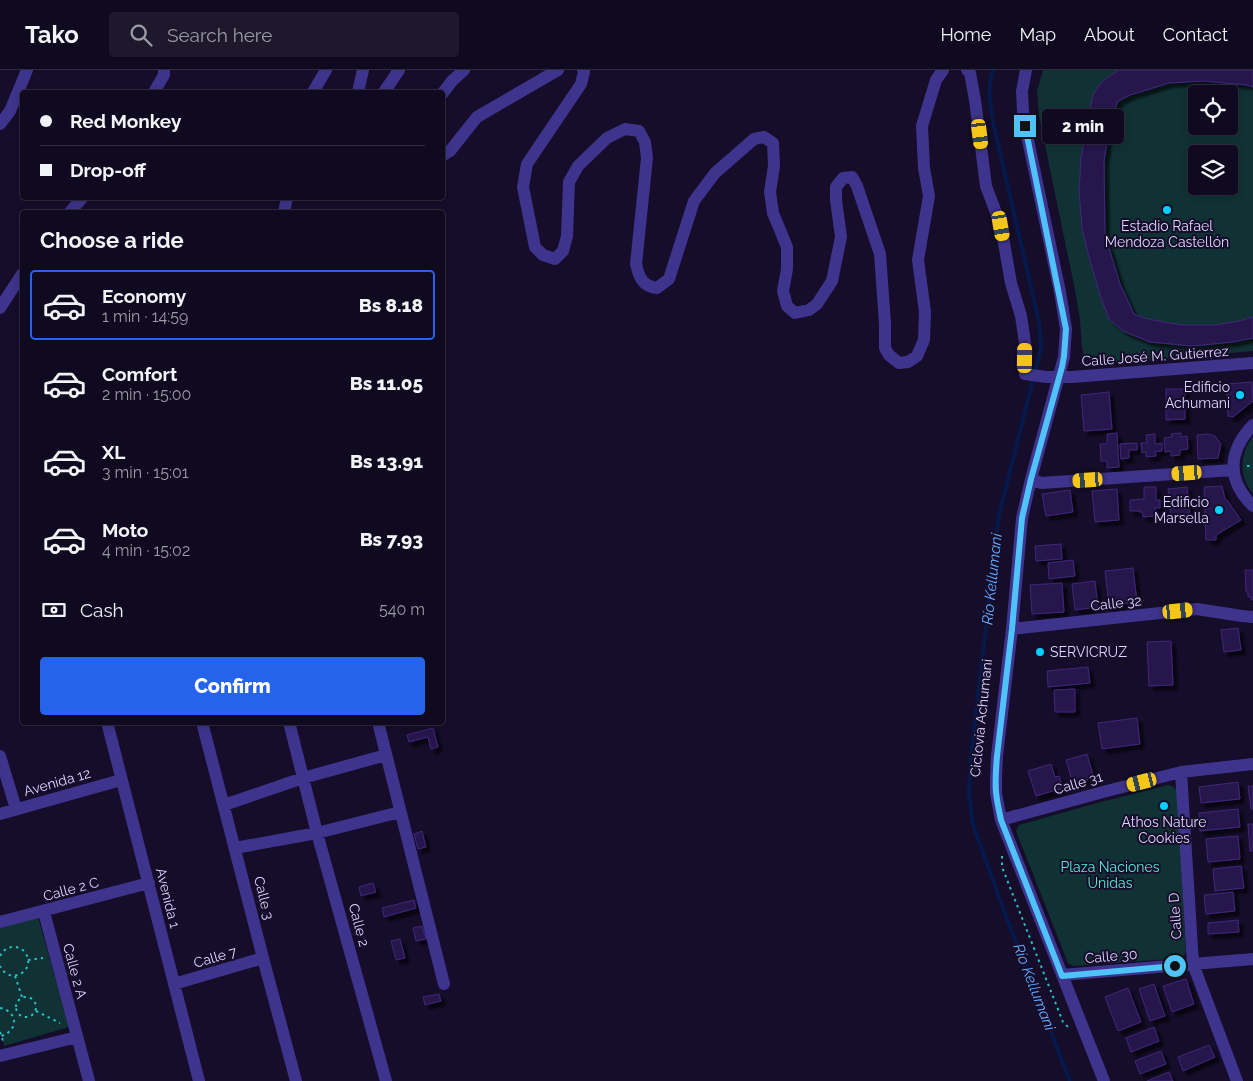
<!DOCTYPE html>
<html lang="en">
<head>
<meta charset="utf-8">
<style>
  :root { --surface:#100a20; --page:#1e182d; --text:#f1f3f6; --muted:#9c9aa5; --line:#302b3e; --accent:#2563eb }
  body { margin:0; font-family:Raleway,sans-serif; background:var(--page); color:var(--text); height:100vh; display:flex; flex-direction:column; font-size:19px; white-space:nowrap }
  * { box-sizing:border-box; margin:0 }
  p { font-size:16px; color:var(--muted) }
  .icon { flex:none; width:28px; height:28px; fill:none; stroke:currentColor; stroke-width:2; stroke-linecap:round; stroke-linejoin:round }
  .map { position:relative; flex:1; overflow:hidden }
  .drawer { position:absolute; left:20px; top:140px; width:425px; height:515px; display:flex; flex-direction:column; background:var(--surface); border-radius:5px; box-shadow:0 2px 8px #0003,0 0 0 1px var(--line) }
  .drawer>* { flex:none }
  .banner { position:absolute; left:20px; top:20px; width:425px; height:110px; border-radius:5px; box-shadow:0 2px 8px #0003,0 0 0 1px var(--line); display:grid; align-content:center; height:110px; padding:0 20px; background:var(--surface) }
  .buttons { position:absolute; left:1188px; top:15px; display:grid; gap:10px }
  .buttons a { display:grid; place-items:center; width:50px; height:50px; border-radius:5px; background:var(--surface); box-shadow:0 2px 8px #0003,0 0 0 1px var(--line); font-size:25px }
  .end { position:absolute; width:22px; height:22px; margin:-11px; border:6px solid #4fc3f7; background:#111; box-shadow:0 0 0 2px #111 }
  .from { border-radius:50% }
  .bubble { position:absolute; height:35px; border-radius:5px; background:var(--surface); box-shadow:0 2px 8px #0003,0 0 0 1px var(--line); font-size:16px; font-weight:800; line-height:35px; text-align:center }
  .car { position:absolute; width:15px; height:30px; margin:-15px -8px; border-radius:6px; box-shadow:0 0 4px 1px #0007; background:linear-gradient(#f5c518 24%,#345 0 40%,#f5c518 0 76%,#345 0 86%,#f5c518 0) }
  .banner b { display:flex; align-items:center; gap:18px; height:48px; font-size:19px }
  .banner b+b { border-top:1px solid var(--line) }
  .banner i { width:12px; height:12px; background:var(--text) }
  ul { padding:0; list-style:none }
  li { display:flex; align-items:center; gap:15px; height:70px; margin:0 10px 8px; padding:0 10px; border:2px solid transparent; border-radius:5px }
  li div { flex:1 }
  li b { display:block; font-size:19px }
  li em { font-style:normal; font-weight:800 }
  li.selected { border-color:var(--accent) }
  li>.icon { width:45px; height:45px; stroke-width:1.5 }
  h2 { padding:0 20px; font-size:22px; line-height:60px }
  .pay { display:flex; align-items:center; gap:12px; height:55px; padding:0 20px; font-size:19px }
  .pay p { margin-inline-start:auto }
  .primary-button { display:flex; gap:10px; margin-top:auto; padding:10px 20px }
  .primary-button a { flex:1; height:58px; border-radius:5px; background:var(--accent); color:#fff; font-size:20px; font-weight:800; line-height:58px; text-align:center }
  header { display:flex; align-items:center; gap:30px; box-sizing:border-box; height:70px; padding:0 25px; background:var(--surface); border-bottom:1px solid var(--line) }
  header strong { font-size:24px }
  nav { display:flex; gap:28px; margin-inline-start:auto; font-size:18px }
  .search { width:350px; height:45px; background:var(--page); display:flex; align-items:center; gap:12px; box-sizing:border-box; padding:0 18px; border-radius:5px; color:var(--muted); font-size:19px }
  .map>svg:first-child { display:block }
  .green { fill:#103234; fill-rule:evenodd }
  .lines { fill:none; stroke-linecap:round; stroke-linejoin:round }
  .stream { stroke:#05194b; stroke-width:4 }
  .building { fill:#27184c; stroke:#3f277b; filter:url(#shadow) }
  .path { stroke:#23c2c6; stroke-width:2; stroke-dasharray:2.5 4; stroke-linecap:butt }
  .minor { stroke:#3f348d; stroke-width:12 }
  .route { stroke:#4fc3f7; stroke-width:6 }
  .poi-dot { fill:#02d0ff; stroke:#150d2a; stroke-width:2 }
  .labels { text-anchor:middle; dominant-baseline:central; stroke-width:4; stroke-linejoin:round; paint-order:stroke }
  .poi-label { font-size:14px; fill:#ded6ff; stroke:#150d2a }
  .street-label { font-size:14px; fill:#ded6ff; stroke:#150d2a }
  .park-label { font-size:14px; fill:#56ebd3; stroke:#150d2a }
  .water-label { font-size:15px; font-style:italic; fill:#64aaff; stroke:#150d2a }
</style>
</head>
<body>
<header>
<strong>Tako</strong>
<div class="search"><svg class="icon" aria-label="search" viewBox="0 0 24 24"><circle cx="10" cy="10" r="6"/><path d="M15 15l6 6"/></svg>Search here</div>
<nav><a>Home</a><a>Map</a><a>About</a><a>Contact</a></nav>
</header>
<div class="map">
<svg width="1253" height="1011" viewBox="0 0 1253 1011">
  <defs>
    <filter id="shadow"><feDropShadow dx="4.5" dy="4.5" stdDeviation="1" flood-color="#0009"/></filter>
  </defs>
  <rect width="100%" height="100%" fill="#150d2a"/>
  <path class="green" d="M1043 0H1253V281L1104 294H1097L1090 291 1084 286 1082 278 1080 250 1075 220 1039 46 1037 21ZM1196 24H1229V56H1196ZM1196 84H1229V116H1196Z
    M1253 366V423C1238 407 1240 383 1253 366Z
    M1168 715 1174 717 1177 721 1186 883 1182 888 1073 896 1068 893 1016 761 1019 755 1097 733Z
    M38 847 69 957 4 976 0 962V858Z"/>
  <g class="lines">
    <path class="stream" d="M993 0C987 19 990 33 993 52L1039 252 1041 277 999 445 970 694 969 724 973 755 1004 841 1070 1011"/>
  </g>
  <path class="building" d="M1119 0H1253V17L1247 15 1203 11 1169 13 1130 25 1118 31 1110 51 1104 92 1105 165 1120 214 1134 244 1144 248 1163 252 1183 255H1215L1239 251 1253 247V268L1232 272 1193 276 1150 272 1123 261 1109 249 1100 225 1089 187 1082 158 1079 122 1081 88 1090 39 1093 25 1099 15 1107 8Z
    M1252 312 1253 331 1233 347 1228 346 1226 314Z
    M1166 319H1185V349L1166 350Z
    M1109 322 1112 359 1084 361 1081 325Z
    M1117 363 1119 397 1107 398V391H1101L1100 374H1107V364Z
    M1181 363V367L1187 366 1188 379 1180 380V385L1171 386V381L1165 382 1164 368 1172 367 1171 364Z
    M1155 364V374L1162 373V381L1155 382 1156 386 1146 387V382L1142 383 1141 373H1147L1146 365Z
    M1208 364 1215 366 1221 374 1218 388 1198 389 1197 365Z
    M1137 373V380H1129V388L1121 389 1120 374Z
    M1222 416 1225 429 1227 430 1241 450 1216 465V470H1206L1204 417Z
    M1144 417H1156V430H1160V438H1155V446L1143 447 1142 442H1139V441H1130V430L1144 429Z
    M1187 417 1190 445 1171 447 1168 419Z
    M1117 419 1119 450 1095 452 1092 421Z
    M1070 420 1073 442 1046 446 1042 424Z
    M1061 474 1062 489 1036 491 1035 476Z
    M1073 490 1075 506 1049 509 1048 493Z
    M1133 498 1137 532 1109 536 1105 501Z
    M1245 500H1253V530H1251V527H1248V522H1246Z
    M1095 511 1098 537 1075 540 1072 514Z
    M1062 513 1064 542 1032 544 1030 515Z
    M1238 558 1241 580 1224 582 1221 560Z
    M1171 571 1173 615 1149 616 1147 572Z
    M1088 597 1090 613 1048 617 1047 601Z
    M1075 619V642H1055L1054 620Z
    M1137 648 1140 674 1102 679 1098 653Z
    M433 658 438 677 431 679 428 667 409 672 407 665Z
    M1087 684 1094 708 1073 714 1066 690Z
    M1051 694 1055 707 1059 706 1063 718 1036 726 1028 701Z
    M1238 712 1240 729 1201 733 1199 717Z
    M1248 716H1253V739H1251Z
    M1238 739 1240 757 1200 761 1199 743Z
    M1248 754H1253V781H1250Z
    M422 761 426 777 418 779 414 764Z
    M1238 766 1240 789 1208 792 1206 769Z
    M1241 796 1244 818 1215 821 1213 799Z
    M373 813 376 822 361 826 359 817Z
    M1233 822 1235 841 1206 844 1204 825Z
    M414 830 416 838 384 847 382 838Z
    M1238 850 1239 862 1208 864V853Z
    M422 856 426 869 416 871 413 858Z
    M400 869 405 888 396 890 391 871Z
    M1186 909 1194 934 1172 942 1163 916Z
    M1154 914 1165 946 1150 951 1139 919Z
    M1128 918 1141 952 1118 961 1105 927Z
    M439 924 441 931 425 935 423 927Z
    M1154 957 1159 971 1131 982 1126 968Z
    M1209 975 1215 987 1183 1001 1178 987Z
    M1161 981 1166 994 1140 1004 1135 991Z
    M1169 1002 1173 1011H1147Z"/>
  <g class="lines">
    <path class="path" d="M1247 396H1253
      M1002 786V797L1063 952 1069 958
      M0 886C3 880 9 876 16 877 20 878 24 880 26 884 36 901 10 916 0 896
      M28 890 43 888
      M15 906 22 927
      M16 937a10 10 0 1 1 20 0a10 10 0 1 1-20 0Z
      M0 938C18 941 19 961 1 966
      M36 941 60 953
      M0 962 4 974"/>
    <path class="minor" d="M583 0 584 2 581 14 527 94 523 117 535 177 543 185 555 189 563 181 567 166 569 112 578 96 607 68 625 59 639 61 645 72 647 88 636 194C639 207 642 216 657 218L669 209 694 131 715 103 754 69 764 67 773 73 774 96 770 122 773 143 787 177V199L783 221 787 236 795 243 809 240 817 234 832 211 841 167 836 130V117L843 108 852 107 857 116 880 184 885 254V278L889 285 899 293 908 292 917 286 924 270 925 242 918 190 929 126 924 98 922 56 936 10 943 0
      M967 0 970 3 975 30 986 116 1001 156 1011 213 1021 246 1025 273V304L1046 307H1072L1253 293
      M1026 0 1022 21 1023 42 1028 70 1060 222 1066 259 1064 287 1031 409 1022 448 1012 559 997 686 996 706V723L1001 750 1104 1011
      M154 22 164 5V0
      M313 22 326 0
      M358 22 363 0
      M384 22 399 0
      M442 24 452 11 464 0
      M0 54 10 41 27 0
      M442 86 450 81 477 47 558 0
      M70 142 82 128
      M284 142 287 128
      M0 238 22 204
      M1253 355C1228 381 1226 410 1253 436
      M1031 409 1041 413 1233 400
      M1012 559 1197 539 1242 546 1253 547
      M107 652 199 1011
      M202 652 263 888 296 1011
      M289 652 317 763 386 1011
      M378 652 444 914
      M0 686 16 739
      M1181 702 1193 894 1237 1011
      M224 735 303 708 386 685
      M0 744 121 710
      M1001 750 1103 722 1181 702 1253 694
      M235 778 317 763 400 742
      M44 842 89 1011
      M0 852 149 813
      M1062 905 1253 889
      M174 914 263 888
      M0 986 77 967"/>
  </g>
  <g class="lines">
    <path class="route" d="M1025 56 1066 259 1064 286 1062 297 1031 409 1022 448 1012 559 997 686C996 698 995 710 996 722 997 732 999 741 1001 750L1062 906 1175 896"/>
  </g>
  <g class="poi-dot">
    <circle cx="1167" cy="140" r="5"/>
    <circle cx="1240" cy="325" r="5"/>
    <circle cx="1219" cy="440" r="5"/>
    <circle cx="1040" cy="582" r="5"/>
    <circle cx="1164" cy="736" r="5"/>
  </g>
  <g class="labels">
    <g class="poi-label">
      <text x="1167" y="156">Estadio Rafael<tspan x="1167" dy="16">Mendoza Castellón</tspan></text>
      <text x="1230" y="317" text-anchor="end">Edificio<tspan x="1230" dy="16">Achumani</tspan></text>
      <text x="1209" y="432" text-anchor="end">Edificio<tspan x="1209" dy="16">Marsella</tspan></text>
      <text x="1050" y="582" text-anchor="start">SERVICRUZ</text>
      <text x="1164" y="752">Athos Nature<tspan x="1164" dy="16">Cookies</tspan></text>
    </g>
    <g class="street-label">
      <text transform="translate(1155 286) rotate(-4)">Calle José M. Gutierrez</text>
      <text transform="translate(1116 533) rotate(-6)">Calle 32</text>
      <text transform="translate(981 648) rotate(-84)">Ciclovía Achumani</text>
      <text transform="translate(57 712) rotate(-16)">Avenida 12</text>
      <text transform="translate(1078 713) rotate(-16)">Calle 31</text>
      <text transform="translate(71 819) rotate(-15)">Calle 2 C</text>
      <text transform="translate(168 828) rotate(76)">Avenida 1</text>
      <text transform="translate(264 828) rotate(76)">Calle 3</text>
      <text transform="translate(1175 846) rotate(-94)">Calle D</text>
      <text transform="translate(359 855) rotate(75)">Calle 2</text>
      <text transform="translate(1111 886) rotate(-5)">Calle 30</text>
      <text transform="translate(215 887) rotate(-16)">Calle 7</text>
      <text transform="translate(75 901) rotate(75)">Calle 2 A</text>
    </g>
    <g class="park-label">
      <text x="1110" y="797">Plaza Naciones<tspan x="1110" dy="16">Unidas</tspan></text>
    </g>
    <g class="water-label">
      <text transform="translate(992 509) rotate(-84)">Río Kellumani</text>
      <text transform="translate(1034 917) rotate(69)">Río Kellumani</text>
    </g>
  </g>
</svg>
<div class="buttons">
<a><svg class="icon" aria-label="locate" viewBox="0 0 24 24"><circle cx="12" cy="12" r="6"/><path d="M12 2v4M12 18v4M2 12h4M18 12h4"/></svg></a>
<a><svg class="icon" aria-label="layers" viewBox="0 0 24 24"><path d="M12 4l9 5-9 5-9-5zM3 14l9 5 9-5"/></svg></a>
</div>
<i class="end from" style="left:1175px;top:896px"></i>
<i class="end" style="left:1025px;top:56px"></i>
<div class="bubble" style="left:1042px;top:39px;width:82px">2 min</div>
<i class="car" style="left:980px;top:64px;rotate:173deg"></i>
<i class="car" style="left:1001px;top:156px;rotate:170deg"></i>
<i class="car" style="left:1025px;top:288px;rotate:1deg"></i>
<i class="car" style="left:1187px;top:403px;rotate:266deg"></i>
<i class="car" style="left:1088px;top:410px;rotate:266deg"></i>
<i class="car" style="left:1178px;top:541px;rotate:84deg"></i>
<i class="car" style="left:1142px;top:712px;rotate:256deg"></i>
<div class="banner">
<b><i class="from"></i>Red Monkey</b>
<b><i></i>Drop-off</b>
</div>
<section class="drawer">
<h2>Choose a ride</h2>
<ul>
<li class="selected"><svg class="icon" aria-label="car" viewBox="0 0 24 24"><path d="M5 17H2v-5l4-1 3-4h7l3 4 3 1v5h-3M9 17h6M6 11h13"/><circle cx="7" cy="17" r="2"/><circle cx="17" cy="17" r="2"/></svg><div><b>Economy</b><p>1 min · 14:59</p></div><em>Bs 8.18</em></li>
<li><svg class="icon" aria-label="car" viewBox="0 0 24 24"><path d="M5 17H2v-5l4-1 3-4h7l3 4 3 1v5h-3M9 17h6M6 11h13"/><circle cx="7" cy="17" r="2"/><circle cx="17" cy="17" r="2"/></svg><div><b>Comfort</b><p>2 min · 15:00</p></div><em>Bs 11.05</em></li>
<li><svg class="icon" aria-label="car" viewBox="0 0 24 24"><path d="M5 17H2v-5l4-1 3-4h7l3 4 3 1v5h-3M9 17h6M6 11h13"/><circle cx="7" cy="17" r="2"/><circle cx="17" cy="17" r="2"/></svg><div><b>XL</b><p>3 min · 15:01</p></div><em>Bs 13.91</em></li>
<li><svg class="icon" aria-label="car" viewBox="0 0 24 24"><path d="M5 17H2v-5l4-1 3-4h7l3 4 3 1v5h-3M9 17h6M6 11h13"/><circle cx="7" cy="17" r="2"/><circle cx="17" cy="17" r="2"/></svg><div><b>Moto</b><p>4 min · 15:02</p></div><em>Bs 7.93</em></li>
</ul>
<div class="pay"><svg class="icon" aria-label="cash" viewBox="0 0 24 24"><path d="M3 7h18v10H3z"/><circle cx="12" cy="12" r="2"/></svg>Cash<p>540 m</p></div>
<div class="primary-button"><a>Confirm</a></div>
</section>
</div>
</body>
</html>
